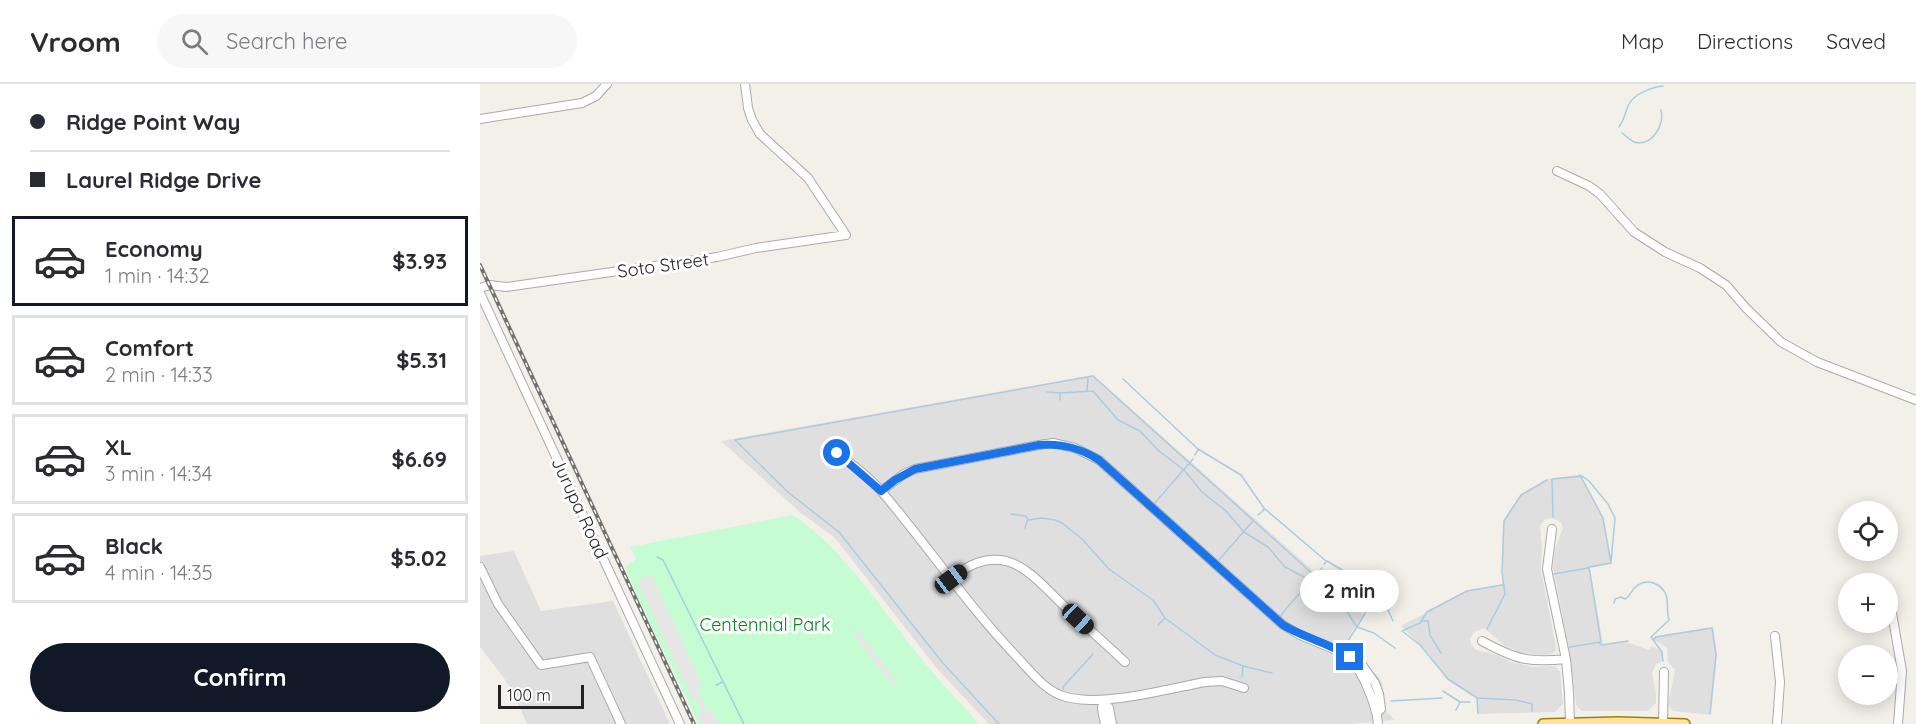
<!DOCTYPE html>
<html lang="en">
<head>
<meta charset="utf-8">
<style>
  :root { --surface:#fff; --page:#f7f7f7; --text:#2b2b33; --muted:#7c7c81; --line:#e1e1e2; --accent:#111827 }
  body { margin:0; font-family:Quicksand,sans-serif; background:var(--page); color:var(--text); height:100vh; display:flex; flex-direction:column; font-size:22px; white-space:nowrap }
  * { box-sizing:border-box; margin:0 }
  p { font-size:20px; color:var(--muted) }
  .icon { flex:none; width:33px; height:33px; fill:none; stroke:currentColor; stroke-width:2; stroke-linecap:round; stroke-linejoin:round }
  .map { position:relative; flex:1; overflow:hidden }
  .panel { display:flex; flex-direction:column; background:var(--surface); width:480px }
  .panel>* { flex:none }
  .top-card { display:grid; align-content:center; height:132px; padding:0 30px; background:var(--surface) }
  .fabs { position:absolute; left:1358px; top:417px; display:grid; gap:12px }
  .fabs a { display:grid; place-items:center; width:60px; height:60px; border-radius:50%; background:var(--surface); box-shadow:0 3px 15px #0003; font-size:30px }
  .scale { position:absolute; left:18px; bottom:15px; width:86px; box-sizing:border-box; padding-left:6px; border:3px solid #222; border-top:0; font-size:16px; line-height:21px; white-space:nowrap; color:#222; -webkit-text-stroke:4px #fff; paint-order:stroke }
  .end { position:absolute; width:27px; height:27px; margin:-14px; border:8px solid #1a73e8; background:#fff; box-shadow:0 0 0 3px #fff }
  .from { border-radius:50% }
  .bubble { position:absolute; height:42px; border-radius:21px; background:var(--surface); box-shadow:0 3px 15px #0003; font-size:20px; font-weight:700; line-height:42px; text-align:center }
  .car { position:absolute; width:18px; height:36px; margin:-18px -9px; border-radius:8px; box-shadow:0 0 4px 2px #0007; background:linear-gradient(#222 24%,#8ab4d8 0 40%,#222 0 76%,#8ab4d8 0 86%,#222 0) }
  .top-card b { display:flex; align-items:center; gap:21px; height:57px; font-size:22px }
  .top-card b+b { border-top:2px solid var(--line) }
  .top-card i { width:15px; height:15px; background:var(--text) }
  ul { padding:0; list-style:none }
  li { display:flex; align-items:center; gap:18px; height:90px; margin:0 12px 9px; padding:0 18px; border:3px solid var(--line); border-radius:0px }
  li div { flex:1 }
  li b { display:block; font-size:22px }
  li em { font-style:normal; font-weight:700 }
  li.active { border-color:var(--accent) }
  li>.icon { width:54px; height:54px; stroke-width:1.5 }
  .button { display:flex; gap:12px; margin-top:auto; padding:12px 30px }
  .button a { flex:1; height:69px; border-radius:36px; background:var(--accent); color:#fff; font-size:24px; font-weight:700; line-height:69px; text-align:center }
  header { display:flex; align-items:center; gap:36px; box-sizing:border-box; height:84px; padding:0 30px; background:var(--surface); border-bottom:2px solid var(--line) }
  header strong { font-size:28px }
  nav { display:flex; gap:33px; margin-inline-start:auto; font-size:21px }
  .search { width:420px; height:54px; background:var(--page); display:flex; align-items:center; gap:15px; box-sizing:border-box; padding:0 21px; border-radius:33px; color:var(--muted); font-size:22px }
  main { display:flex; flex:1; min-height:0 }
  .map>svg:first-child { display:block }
  .residential { fill:#e0dfdf }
  .park { fill:#c6fcd1 }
  .parking { fill:#e6e6e6 }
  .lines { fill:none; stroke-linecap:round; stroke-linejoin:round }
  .stream { stroke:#a8cde1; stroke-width:1.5 }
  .minor-casing { stroke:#a9a9a9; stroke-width:10 }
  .major-casing { stroke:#a07f00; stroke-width:12 }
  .minor { stroke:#fff; stroke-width:8 }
  .major { stroke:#ffe2a1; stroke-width:9 }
  .rail-casing { stroke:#707070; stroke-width:4 }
  .rail { stroke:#fff; stroke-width:1.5; stroke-dasharray:4.5; stroke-linecap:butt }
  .route { stroke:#1a73e8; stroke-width:8 }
  .labels { text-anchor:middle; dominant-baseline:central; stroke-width:6; stroke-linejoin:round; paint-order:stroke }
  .street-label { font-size:18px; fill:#222; stroke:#fff }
  .park-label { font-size:18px; fill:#088723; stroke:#fff }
</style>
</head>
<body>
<header>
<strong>Vroom</strong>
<div class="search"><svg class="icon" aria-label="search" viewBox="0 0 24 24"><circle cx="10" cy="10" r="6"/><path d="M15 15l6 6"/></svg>Search here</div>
<nav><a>Map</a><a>Directions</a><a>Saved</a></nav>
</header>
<main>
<section class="panel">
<div class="top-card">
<b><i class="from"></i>Ridge Point Way</b>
<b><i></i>Laurel Ridge Drive</b>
</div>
<ul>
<li class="active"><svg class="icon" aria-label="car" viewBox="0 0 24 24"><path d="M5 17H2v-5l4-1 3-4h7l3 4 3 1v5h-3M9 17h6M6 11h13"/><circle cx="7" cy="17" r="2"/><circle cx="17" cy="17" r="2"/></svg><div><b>Economy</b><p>1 min · 14:32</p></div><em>$3.93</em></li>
<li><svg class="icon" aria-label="car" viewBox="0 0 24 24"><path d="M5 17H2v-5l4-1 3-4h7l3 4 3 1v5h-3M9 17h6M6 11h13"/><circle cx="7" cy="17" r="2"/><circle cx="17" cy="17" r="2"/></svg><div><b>Comfort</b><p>2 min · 14:33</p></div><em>$5.31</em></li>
<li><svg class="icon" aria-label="car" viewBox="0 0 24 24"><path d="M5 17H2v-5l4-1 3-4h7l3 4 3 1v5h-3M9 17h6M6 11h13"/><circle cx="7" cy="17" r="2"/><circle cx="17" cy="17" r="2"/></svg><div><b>XL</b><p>3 min · 14:34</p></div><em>$6.69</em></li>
<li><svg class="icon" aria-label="car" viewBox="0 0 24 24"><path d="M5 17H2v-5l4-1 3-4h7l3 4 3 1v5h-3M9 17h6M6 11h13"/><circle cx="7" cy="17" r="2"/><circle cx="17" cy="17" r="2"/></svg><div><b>Black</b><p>4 min · 14:35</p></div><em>$5.02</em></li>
</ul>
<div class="button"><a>Confirm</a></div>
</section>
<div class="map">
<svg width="1436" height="640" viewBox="0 0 1436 640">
  <rect width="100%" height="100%" fill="#f2f0e9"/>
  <path class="residential" d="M613 291 883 531 862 563 873 570 898 592 902 599 905 626 915 636 872 640H509L459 587 355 454 321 429 241 357Z
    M1100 391 1123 434 1131 480 1110 484 1123 560 1144 557 1169 566 1171 562 1182 567 1183 577 1176 580 1172 589 1176 608V619L1168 627H1102L1096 621 1091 575 1073 484 1075 465 1083 444 1081 438 1072 434 1065 435 1060 442 1062 462 1061 486 1076 563 1075 567 1072 570 1060 571 1039 568 1025 562 1004 544 994 548 990 555 991 560 996 566 1014 570 1031 578 1054 583 1075 582 1080 587 1083 620 1075 628 997 630V614L967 596 949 570 921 542 987 507 1022 501 1023 437 1041 410 1067 395Z
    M34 467 61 527 133 517 190 640H47L36 615 24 594 0 563V472Z
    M1233 543 1237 571 1231 631 1193 627 1188 620 1195 586 1188 578 1187 564 1178 558 1171 556 1175 552Z"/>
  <path class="park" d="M313 431C364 465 401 524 438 571 457 595 479 617 499 640H219L163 525 145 483 156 475 150 463Z"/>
  <path class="parking" d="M171 490 222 601 217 604 227 627 232 626 239 640H222L217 630 222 627 215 613 212 614 157 497Z
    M378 546 418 599 413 602 373 550Z"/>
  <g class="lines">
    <path class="stream" d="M1139 43C1145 35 1145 28 1149 20 1154 10 1172 3 1183 2
      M1142 49C1146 52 1150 56 1154 58 1172 63 1185 41 1181 26
      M643 295 718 365 761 391 784 424 783 426
      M607 307 608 294
      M567 308 580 309 613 307 638 336 660 347 679 367 704 386 722 408 746 427 764 448 788 463 805 483 824 493
      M580 316V310
      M715 371 718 366
      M674 420 713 375
      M531 430 546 432 548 436 562 434 575 436 582 439 602 455 629 485 674 517 685 534 735 571 763 582
      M778 431 785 425 846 477
      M1073 433 1072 395 1102 392 1109 397 1128 420 1135 434 1131 478
      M545 444 547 437
      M177 473 183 476 264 640
      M738 477 773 437
      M844 480 847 477 879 496
      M1074 490 1108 484
      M833 494 839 491 877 516
      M1024 502 1022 501 987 507 947 528 940 539 922 547 940 561 968 595 997 614 1036 616 1052 620V627
      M888 504 902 513 913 537
      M1134 519 1135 515 1141 513 1145 515C1151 512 1151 505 1158 501 1168 494 1182 500 1186 511 1189 519 1186 526 1189 536L1171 553 1182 568 1183 577
      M800 533 805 526 833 494 862 520 877 543 887 526 883 509
      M942 537H948L950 551 961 569
      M678 541 684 535
      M1007 545 1025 510 1022 488 1024 437 1041 411 1067 396
      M1174 555 1176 553 1232 544 1236 571 1230 629
      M1119 559 1122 561 1148 557
      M1090 563 1121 558 1109 483 1131 479 1123 434 1100 391
      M863 564 877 543 894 549 915 564
      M762 593 763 582 792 589
      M236 601 243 598
      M583 606V603L613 570
      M963 607 980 618 976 626
      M997 615 998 629
      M911 617 962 614
      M980 618H990
      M519 640 462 578 359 448 309 409 255 356 613 292 835 492 842 484"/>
    <g class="minor-casing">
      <path id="minor" d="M0 35 102 19 116 12 127 0
        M1077 87 1109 102 1120 110 1154 148 1185 168 1220 184 1246 201 1266 224 1301 258 1337 278 1436 316
        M0 204 10 201 26 203 237 173 276 164 366 151 328 94 280 50 272 36 268 24 265 0
        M0 209 200 640
        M357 369C373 381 389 393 402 408 448 462 488 522 537 573 551 588 566 608 586 613 623 623 687 605 725 598L742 597 764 604
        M401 407 424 390 435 385 559 361 573 359 595 364 619 376 803 541 820 551 863 569 877 580 882 581 895 599 899 610 901 625 897 629
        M1072 445 1067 485 1086 575 1089 608 1090 639
        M0 483 18 520 61 581 110 573 141 640
        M471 495C487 482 504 472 526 477 549 483 567 506 584 522 604 541 625 559 645 578
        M1408 506 1422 587 1418 640
        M1295 552 1300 598 1297 640
        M1002 557C1035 575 1048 579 1086 575
        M877 580C878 587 882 591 885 598 891 611 897 626 898 640
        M623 616 629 624 632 640
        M623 616 622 625 625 640
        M1183 639 1184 588"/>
    </g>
    <g class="major-casing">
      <path id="major" d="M1063 640 1138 638 1205 640"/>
    </g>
    <use href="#minor" class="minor"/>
    <use href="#major" class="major"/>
    <g class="rail-casing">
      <path id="rail" d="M0 181 214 640"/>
    </g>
    <use href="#rail" class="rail"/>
  </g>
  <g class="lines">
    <path class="route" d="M357 369 401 407 415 396 435 385 559 361C582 359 600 364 619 376L803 541C824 554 850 559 870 573"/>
  </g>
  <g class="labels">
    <g class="street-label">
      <text transform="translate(183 181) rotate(-8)">Soto Street</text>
      <text transform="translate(100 424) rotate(65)">Jurupa Road</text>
    </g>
    <g class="park-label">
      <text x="285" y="540">Centennial Park</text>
    </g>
  </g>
</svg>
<div class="fabs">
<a><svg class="icon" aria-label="locate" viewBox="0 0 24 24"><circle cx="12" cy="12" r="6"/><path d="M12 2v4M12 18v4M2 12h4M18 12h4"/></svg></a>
<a>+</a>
<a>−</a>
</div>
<div class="scale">100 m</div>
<i class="end from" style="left:357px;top:369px"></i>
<i class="end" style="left:870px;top:573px"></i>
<div class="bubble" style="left:820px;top:486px;width:99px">2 min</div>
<i class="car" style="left:471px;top:495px;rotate:53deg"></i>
<i class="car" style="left:598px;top:535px;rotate:133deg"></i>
</div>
</main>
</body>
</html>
